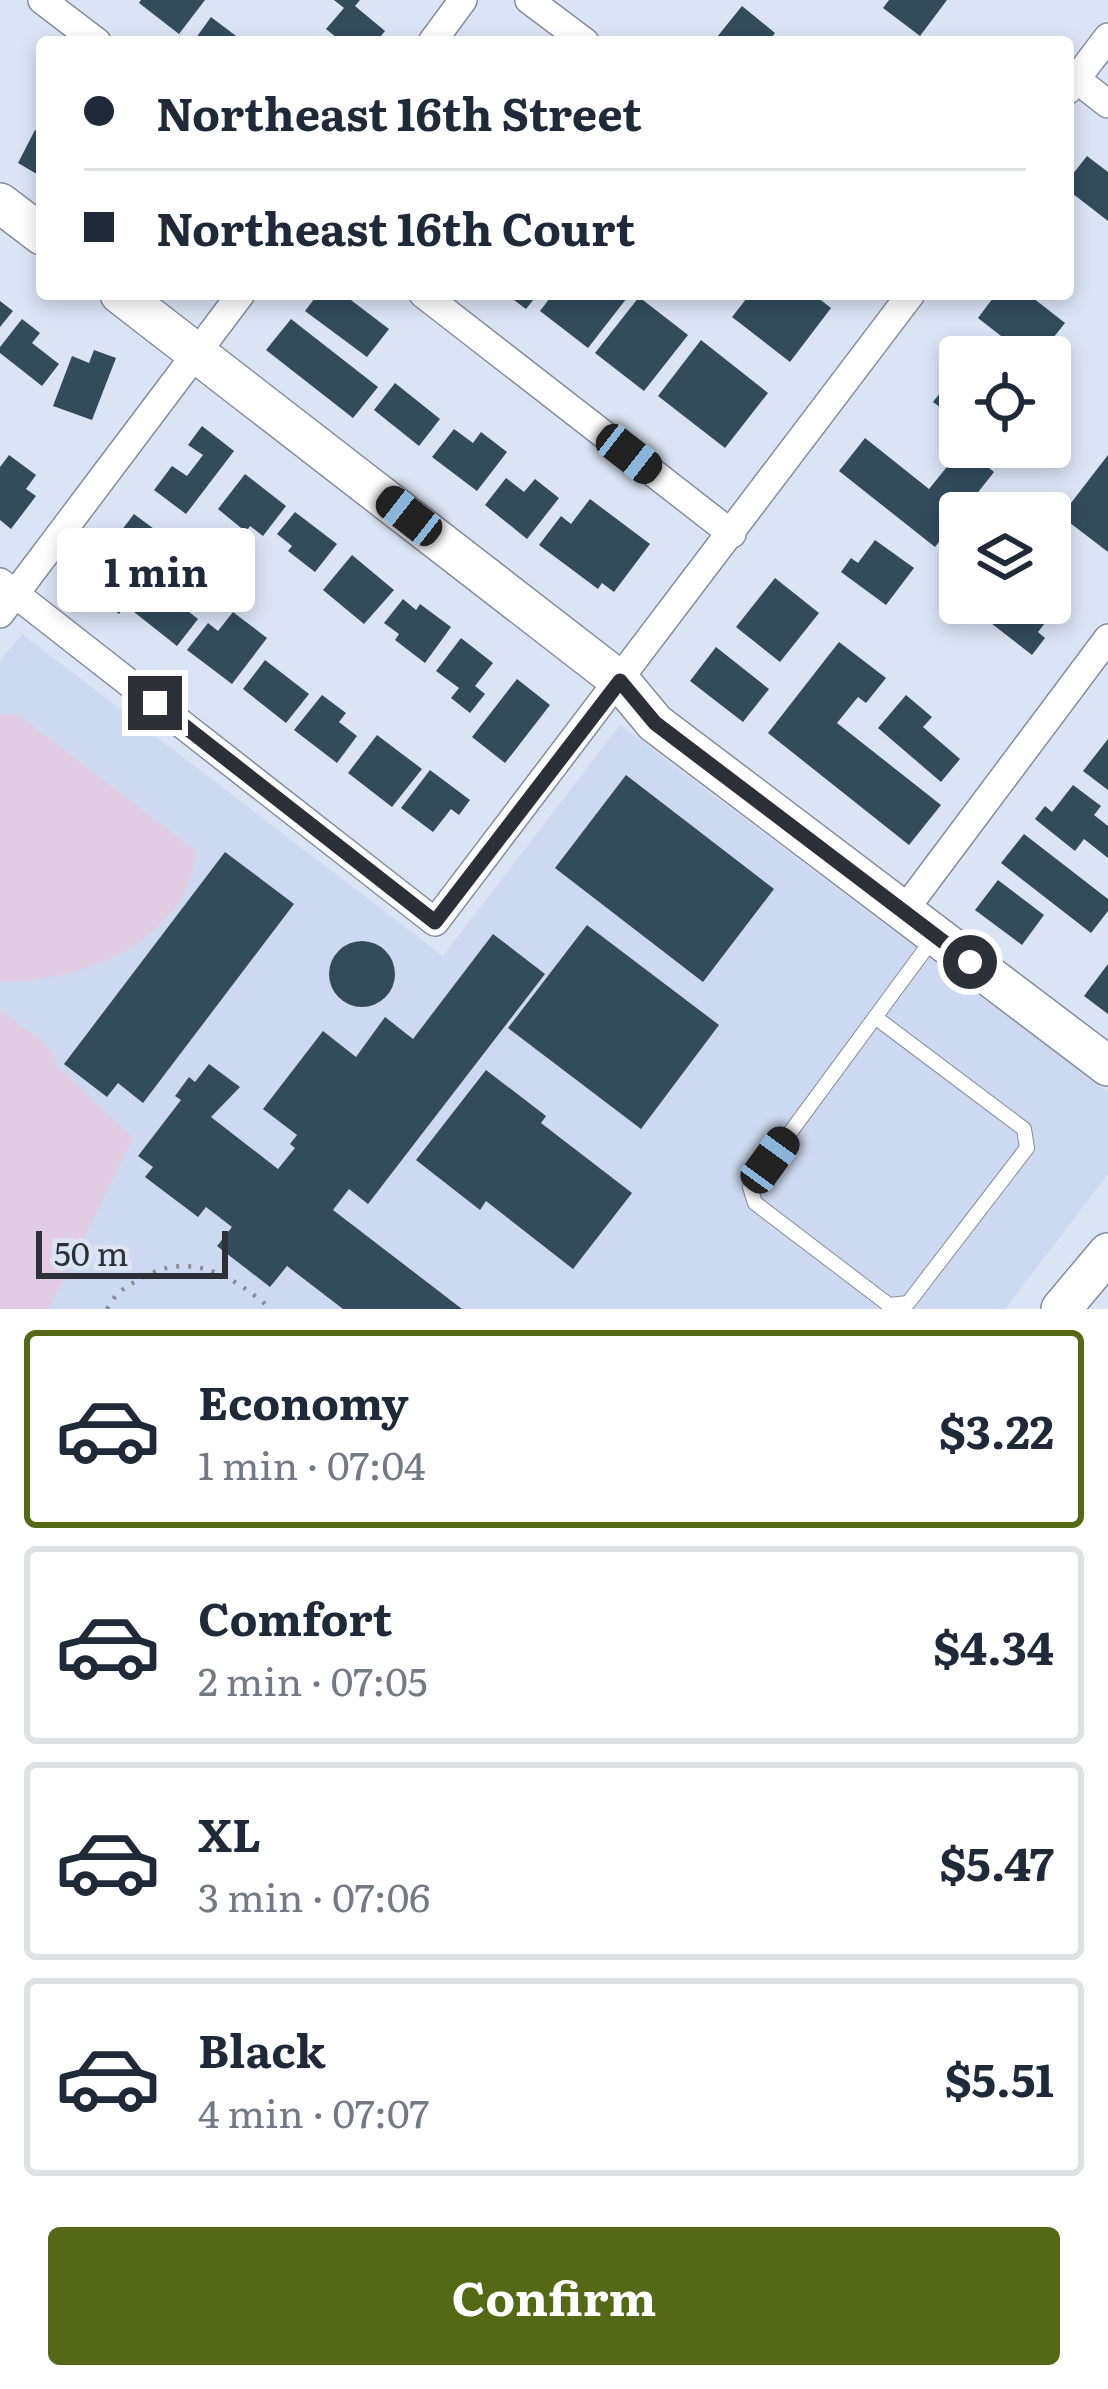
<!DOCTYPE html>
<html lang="en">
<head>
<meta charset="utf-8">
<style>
  :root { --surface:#fff; --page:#f2f2f3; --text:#1f2937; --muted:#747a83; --line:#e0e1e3; --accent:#546815 }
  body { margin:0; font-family:Literata,serif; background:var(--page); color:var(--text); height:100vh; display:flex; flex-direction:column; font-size:45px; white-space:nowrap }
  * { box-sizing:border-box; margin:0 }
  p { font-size:39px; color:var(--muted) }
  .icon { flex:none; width:66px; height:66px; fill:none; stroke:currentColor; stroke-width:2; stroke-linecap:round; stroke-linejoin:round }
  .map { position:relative; height:1309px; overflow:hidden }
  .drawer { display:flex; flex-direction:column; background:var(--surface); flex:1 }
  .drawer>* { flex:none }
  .banner { position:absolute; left:36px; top:36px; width:1038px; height:264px; border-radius:12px; box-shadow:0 6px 18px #0003; display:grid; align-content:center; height:264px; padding:0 48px; background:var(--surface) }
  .fabs { position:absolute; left:939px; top:336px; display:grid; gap:24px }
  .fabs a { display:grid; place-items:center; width:132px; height:132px; border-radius:12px; background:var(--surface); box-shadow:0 6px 18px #0003; font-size:60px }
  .scale { position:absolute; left:36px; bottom:30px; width:192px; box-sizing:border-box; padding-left:12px; border:6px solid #2d3137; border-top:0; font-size:33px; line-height:42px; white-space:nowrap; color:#2d3137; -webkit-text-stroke:9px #dbe4f4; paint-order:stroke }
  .end { position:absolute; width:54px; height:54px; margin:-27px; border:15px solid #2d3137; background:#fff; box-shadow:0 0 0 6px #fff }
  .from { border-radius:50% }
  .bubble { position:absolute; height:84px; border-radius:12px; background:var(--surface); box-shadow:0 6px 18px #0003; font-size:39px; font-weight:700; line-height:84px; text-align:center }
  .car { position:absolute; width:36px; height:72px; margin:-36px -18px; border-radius:15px; box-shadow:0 0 9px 3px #0007; background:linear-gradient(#222 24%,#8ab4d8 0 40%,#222 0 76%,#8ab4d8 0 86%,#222 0) }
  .banner b { display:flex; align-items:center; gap:42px; height:114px; font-size:45px }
  .banner b+b { border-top:3px solid var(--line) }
  .banner i { width:30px; height:30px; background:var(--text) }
  ul { padding:21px 0 0; list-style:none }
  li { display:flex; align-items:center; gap:36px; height:198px; margin:0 24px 18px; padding:0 24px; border:6px solid var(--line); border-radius:12px }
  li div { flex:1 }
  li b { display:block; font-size:45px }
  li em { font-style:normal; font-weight:700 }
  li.on { border-color:var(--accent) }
  li>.icon { width:108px; height:108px; stroke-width:1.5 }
  .primary-button { display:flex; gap:24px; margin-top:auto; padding:24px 48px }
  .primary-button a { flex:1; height:138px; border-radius:12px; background:var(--accent); color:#fff; font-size:48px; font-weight:700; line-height:138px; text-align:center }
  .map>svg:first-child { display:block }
  .built { fill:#cdd9f0 }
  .green { fill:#e0cde3 }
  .building { fill:#324c5c }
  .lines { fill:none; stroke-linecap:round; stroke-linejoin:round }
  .lane-casing { stroke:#858d9c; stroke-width:16 }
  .street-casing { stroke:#858d9c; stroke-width:30 }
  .secondary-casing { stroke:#858d9c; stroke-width:42 }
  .path { stroke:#878e99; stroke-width:4.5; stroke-dasharray:3 9; stroke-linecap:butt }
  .lane { stroke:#fff; stroke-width:14 }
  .street { stroke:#fff; stroke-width:27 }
  .secondary { stroke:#fff; stroke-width:39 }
  .route { stroke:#2d3137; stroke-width:15 }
</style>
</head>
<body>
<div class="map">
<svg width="1108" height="1309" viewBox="0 0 1108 1309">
  <rect width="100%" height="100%" fill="#dbe4f4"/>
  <path class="built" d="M22 634 443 956 620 725 1108 1092V1174L1005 1309H0V661Z"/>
  <path class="green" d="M17 714 196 851C194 863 192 877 187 888 155 954 68 982 0 982V715Z
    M0 1010 42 1041 56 1058 55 1064 133 1138 49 1309H0Z"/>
  <path class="building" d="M141 0H205L179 34 139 3Z
    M334 0H360L355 6 385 31 376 42H342L326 29 344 8Z
    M889 0H947L920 36 883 8Z
    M742 6 775 33 768 42H713Z
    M211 17 244 42H193Z
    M35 130 42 134V177L18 163Z
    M1087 156 1108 172V221L1068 190V180Z
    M318 294H343L389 329 367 357 305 311Z
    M506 294H538L526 309Z
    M553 294H630L588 348 540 311Z
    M750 294H813L831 308 790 362 732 317Z
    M996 294H1028L1065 323 1038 357H1028L978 318Z
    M639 297 688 335 644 391 595 353Z
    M0 301 13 311 0 327Z
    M22 319 40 333 32 343 59 364 42 386 0 353V347Z
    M291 319 378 387 353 418 266 350Z
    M701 340 768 393 725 448 658 396Z
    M94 350 116 358 92 420 53 406 72 356 89 363Z
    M960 367V422L933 402Z
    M395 383 440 419 419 446 374 410Z
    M202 426 234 451 186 514 154 490 172 466 187 476 203 455 188 445Z
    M454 429 473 443 481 432 507 452 477 491 432 457Z
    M865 438 929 489 963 447 994 472 935 547 839 471Z
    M9 455 36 475 26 489 36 496 11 529 0 520V467Z
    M1108 455V552L1061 516Z
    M245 474 286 506 263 536 250 526 246 532 218 509Z
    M506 478 524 492 535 479 559 498 527 539 485 505Z
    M590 499 650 544 614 592 602 583 598 589 539 545 561 516 571 524Z
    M295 512 337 544 315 572 288 551 292 546 277 534Z
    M134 514 173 543 119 614 97 597 111 578 94 566Z
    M875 540 914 568 886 605 841 572 851 558 858 563Z
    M352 555 394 590 364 624 323 590Z
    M775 578 819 613 780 662 736 627Z
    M155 585 198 619 177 646 134 612Z
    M1050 591 1063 600 1038 632 1045 638 1032 655 978 613 985 603H1050Z
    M403 599 416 610 420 604 451 627 425 663 395 640 399 634 384 623Z
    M233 612 267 638 232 684 187 650 208 623 218 631Z
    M461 638 493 663 475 686 485 694 470 713 451 698 459 688 436 671Z
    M839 642 886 678 866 703 858 697 837 723 941 805 909 845 768 733Z
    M716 647 769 689 743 722 690 681Z
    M265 660 309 694 286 723 243 689Z
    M517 679 550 705 505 763 472 737Z
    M322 695 346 713 339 722 357 736 337 763 294 730Z
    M906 695 932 717 923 727 960 759 941 782 878 728Z
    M377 735 422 769 392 807 348 773Z
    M1108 739V790L1083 771Z
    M430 770 470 800 459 815 451 809 433 832 401 808Z
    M626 775 774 889 703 982 555 868Z
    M1073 785 1101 806 1094 815 1108 826V858L1084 839 1075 851 1035 819 1045 806 1052 812Z
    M1024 834 1108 899V911L1091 933 1001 863Z
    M225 852 294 904 143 1103 118 1083 107 1097 64 1064Z
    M998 880 1044 915 1022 945 975 910Z
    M587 925 719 1025 641 1129 508 1028Z
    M493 934 545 974 368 1204 349 1189 333 1210 462 1309H343L287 1266 270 1287 217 1246 232 1227 206 1207 198 1217 145 1177 153 1167 138 1156 181 1100 175 1096 189 1077 195 1082 209 1064 240 1087 211 1117 278 1169 295 1148 290 1144 297 1135 263 1109 323 1031 356 1057 385 1017 413 1039Z
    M329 974a33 33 0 1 1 66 0a33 33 0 1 1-66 0Z
    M1108 964V1014L1084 996Z
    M486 1070 546 1116 541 1123 632 1193 573 1269 486 1201 480 1210 416 1160Z"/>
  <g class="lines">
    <g class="lane-casing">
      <path id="lane" d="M875 1017 1024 1129 1027 1148 908 1303 889 1305 755 1203 750 1187 932 940"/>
    </g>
    <g class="street-casing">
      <path id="street" d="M42 0 97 42
        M529 0 585 42
        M432 42 463 0
        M1076 79 1108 104
        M1068 90 1108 37
        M423 294 732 534
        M0 582 435 922 911 294
        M0 614 241 294
        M903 912 1108 638"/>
    </g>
    <g class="secondary-casing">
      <path id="secondary" d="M0 203 42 235
        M120 294 620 681 655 723 1108 1066
        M1061 1309 1108 1253"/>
    </g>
    <path class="path" d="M107 1309C116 1292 125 1287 142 1278 190 1250 233 1276 271 1309"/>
    <use href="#lane" class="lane"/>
    <use href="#street" class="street"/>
    <use href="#secondary" class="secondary"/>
  </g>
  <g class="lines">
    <path class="route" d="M155 703 435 922 620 681 655 723 970 962"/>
  </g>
</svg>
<div class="fabs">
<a><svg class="icon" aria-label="locate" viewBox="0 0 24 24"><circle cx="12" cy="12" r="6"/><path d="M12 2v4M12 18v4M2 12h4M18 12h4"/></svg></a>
<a><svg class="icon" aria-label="layers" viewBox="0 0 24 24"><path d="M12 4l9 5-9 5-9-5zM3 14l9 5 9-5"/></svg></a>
</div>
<div class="scale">50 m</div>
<i class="end from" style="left:970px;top:962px"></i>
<i class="end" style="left:155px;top:703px"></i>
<div class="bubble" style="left:57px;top:528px;width:198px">1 min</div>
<i class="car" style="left:629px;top:454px;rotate:128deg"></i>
<i class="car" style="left:409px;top:516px;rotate:308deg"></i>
<i class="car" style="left:770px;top:1160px;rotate:36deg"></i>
<div class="banner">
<b><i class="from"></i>Northeast 16th Street</b>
<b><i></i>Northeast 16th Court</b>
</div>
</div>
<section class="drawer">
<ul>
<li class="on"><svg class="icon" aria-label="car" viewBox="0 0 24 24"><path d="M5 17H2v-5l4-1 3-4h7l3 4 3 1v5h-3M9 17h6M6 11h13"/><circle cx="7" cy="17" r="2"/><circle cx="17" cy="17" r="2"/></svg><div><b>Economy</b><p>1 min · 07:04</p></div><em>$3.22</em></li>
<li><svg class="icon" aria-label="car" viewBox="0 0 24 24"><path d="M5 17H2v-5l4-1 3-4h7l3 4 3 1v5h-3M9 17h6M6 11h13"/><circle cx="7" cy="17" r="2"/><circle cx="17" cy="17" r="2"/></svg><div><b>Comfort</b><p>2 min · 07:05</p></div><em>$4.34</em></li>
<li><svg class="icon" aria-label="car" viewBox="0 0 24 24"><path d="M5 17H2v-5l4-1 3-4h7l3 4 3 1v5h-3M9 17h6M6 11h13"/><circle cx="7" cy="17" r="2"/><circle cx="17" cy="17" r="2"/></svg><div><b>XL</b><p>3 min · 07:06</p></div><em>$5.47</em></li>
<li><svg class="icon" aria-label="car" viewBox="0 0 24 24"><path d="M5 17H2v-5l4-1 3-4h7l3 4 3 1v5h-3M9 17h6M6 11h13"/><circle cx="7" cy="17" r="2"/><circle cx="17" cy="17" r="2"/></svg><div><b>Black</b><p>4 min · 07:07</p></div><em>$5.51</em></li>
</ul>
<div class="primary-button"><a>Confirm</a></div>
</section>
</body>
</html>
